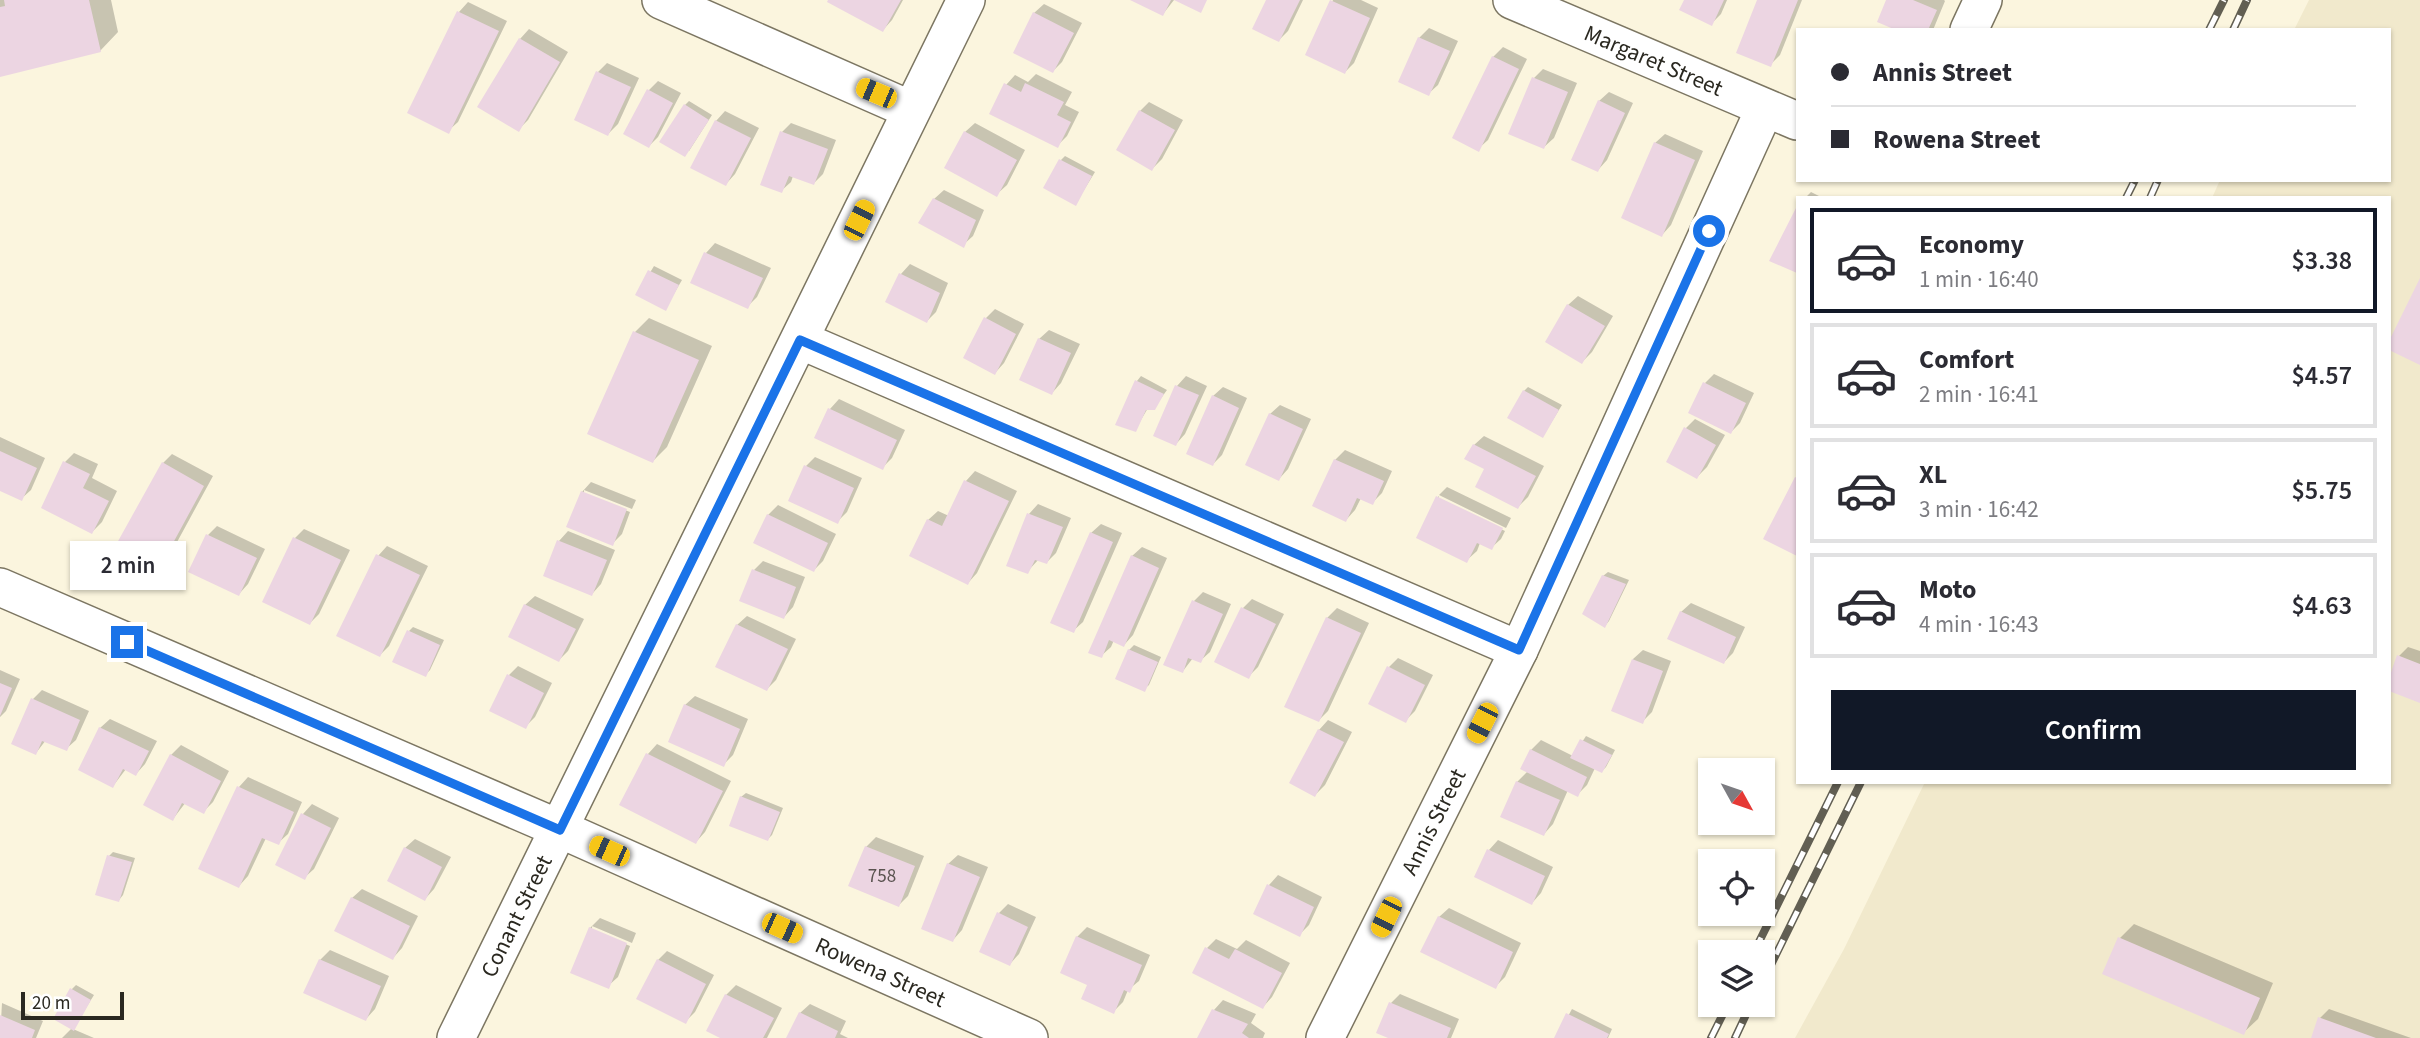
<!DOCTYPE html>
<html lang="en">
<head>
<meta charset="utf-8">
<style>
  :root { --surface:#fff; --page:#f2f2f3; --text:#2b2b33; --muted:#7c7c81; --line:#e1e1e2; --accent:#111827 }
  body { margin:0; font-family:"Source Sans 3",sans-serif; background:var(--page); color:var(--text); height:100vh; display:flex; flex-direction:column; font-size:26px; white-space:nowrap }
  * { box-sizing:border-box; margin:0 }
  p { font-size:23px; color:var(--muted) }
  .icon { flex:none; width:38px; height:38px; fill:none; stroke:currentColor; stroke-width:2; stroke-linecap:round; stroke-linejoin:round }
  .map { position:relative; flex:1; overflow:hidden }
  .drawer { position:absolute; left:1796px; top:196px; width:595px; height:588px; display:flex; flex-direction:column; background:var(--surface); border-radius:0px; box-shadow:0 2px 5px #0004 }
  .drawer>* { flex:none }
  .top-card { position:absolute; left:1796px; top:28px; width:595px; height:154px; border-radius:0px; box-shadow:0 2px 5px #0004; display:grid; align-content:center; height:154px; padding:0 35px; background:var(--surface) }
  .needle { width:46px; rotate:130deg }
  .buttons { position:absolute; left:1698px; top:758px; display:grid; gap:14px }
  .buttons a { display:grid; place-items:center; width:77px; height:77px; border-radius:0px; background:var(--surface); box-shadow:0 2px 5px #0004; font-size:35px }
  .scale { position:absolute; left:21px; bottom:18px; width:103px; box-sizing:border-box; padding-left:7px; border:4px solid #2a2820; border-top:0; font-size:19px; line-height:24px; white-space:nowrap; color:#2a2820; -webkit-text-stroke:5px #fff; paint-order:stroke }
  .end { position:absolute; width:32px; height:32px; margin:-16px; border:9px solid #1a73e8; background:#fff; box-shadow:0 0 0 4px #fff }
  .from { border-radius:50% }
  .bubble { position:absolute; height:49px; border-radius:0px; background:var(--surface); box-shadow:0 2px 5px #0004; font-size:23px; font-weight:600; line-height:49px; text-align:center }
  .car { position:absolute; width:21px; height:42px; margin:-21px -10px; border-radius:9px; box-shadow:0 0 5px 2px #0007; background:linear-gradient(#f5c518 24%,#345 0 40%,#f5c518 0 76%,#345 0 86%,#f5c518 0) }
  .top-card b { display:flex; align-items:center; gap:24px; height:66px; font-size:26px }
  .top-card b+b { border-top:2px solid var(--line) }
  .top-card i { width:18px; height:18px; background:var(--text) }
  ul { padding:12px 0 0; list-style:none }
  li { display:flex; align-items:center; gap:21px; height:105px; margin:0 14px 10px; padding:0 21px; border:4px solid var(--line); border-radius:0px }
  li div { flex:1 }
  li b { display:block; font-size:26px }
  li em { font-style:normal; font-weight:600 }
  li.on { border-color:var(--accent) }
  li>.icon { width:63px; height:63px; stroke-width:1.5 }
  .action { display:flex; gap:14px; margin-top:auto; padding:14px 35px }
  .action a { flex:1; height:80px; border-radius:0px; background:var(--accent); color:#fff; font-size:28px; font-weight:600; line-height:80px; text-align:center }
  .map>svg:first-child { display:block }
  .built { fill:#f1e9cc }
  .shadow { fill:#0003 }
  .building { fill:#ecd5e2 }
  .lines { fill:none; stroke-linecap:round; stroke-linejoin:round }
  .minor-casing { stroke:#7c7662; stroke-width:40 }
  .minor { stroke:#fff; stroke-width:37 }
  .rail-casing { stroke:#625f53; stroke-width:8 }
  .rail { stroke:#fff; stroke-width:5; stroke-dasharray:16; stroke-linecap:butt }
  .route { stroke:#1a73e8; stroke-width:9 }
  .labels { text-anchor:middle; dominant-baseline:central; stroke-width:6; stroke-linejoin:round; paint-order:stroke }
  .number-label { font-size:19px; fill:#5a5350 }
  .street-label { font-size:23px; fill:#2a2820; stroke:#fff }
</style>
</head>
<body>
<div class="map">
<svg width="2420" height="1038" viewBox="0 0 2420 1038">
  <rect width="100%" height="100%" fill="#fbf5de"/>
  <path class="built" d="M2309 0H2420V1038H1795L1844 949 1925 782H2389V198H2212L2220 180H2389V30H2294Z"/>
  <path class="shadow" d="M0 0H111L118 32 100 51 0 75Z
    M830 0H903L892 20 883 30Z
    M1134 0H1174L1163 14Z
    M1268 0H1303L1288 31 1279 40Z
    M1333 0H1361L1378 8 1354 63 1345 72 1307 54Z
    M1686 0H1727L1721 14 1711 24Z
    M1759 0H1802L1780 55 1770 65Z
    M1888 0H1944L1945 1 1933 30H1900Z
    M468 2 507 21 458 122 448 131 459 12Z
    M1044 4 1082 23 1062 62 1053 71 1034 13Z
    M1429 28 1458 41 1438 85 1428 94 1419 38Z
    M529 29 568 52 528 120 519 129 520 39Z
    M1503 47 1527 59 1488 140 1478 149 1493 57Z
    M607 63 639 78 618 124 608 134 598 72Z
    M1543 69 1577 83 1554 138 1544 147 1534 78Z
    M1036 74 1072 92 1065 105 1079 112 1067 136 1057 146 1006 85 1015 75 1028 82Z
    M658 81 681 93 658 137 649 146V90Z
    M1609 92 1633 103 1607 160 1598 170 1599 101Z
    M689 101 712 115 689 151 685 105Z
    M1149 102 1183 120 1162 159 1152 169 1140 111Z
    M725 111 759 128 735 174 726 184 716 121Z
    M791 123 836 140 823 174 814 183 793 176 791 182 781 191 782 132Z
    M975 123 1025 150 1007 185 997 194 965 132Z
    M1665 134 1703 151 1671 225 1662 235 1655 143Z
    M1065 156 1095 172 1076 203 1061 160Z
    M944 190 984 210 973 236 963 245 934 199Z
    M1811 192 1823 198H1805Z
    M715 243 771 268 757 297 747 307 692 282 706 253Z
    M910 264 948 283 936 312 927 321 887 302 901 274Z
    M654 266 682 280 665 309 637 294Z
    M1578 296 1613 316 1592 352 1582 362 1568 305Z
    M995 309 1024 324 1004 363 995 373 986 318Z
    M649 318 712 346 667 447 653 461 590 433 635 332Z
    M1049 330 1080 344 1061 383 1052 393 1039 339Z
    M1714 374 1754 393 1740 423 1731 432 1705 383Z
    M1141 376 1167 390 1154 408H1148L1135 430 1118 424 1137 381Z
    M1186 376 1207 386 1185 434 1176 444 1177 386Z
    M1223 387 1247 398 1222 455 1213 464V396Z
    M1528 387 1562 405 1543 436 1524 391Z
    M839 399 905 430 892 458 882 468 816 437 830 409Z
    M1280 405 1311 419 1288 469 1279 479 1270 414Z
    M1695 419 1725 435 1707 467 1697 477 1686 428Z
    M1484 436 1544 466 1528 497 1518 507 1486 468 1474 445Z
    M0 437 45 458 31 490 21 499 0 489Z
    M1345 450 1392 471 1382 493 1372 503 1361 498 1355 510 1346 520 1335 460Z
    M74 453 98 464 92 478 117 491 102 522 92 532 65 462Z
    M172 454 213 476 170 555 160 565 163 463Z
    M815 457 862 478 847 512 837 522 806 466Z
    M975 471 1017 491 977 573 968 583 928 520 938 511 949 516 966 481Z
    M591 482 636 500 632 509 584 490V494L630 512 622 534 612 544 582 492Z
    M1447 487 1511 518 1506 528 1439 495Z
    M1439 496V499L1505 531 1501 539 1491 548 1480 543 1477 551 1467 560 1438 497Z
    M1038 504 1071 518 1056 553 1047 562 1039 559 1027 572 1009 565 1029 514Z
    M778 505 836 534 823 561 814 570 768 515Z
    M1101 524 1122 533 1083 622 1073 631 1091 533Z
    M217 526 265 549 248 584 239 594 208 535Z
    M304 529 350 550 319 614 310 623 295 538Z
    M568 531 615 550 601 584 592 594 545 575 559 541Z
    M387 546 428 566 389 646 380 655 378 556Z
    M1142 547 1167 558 1133 635 1124 645 1114 640 1111 647 1101 656 1132 556Z
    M763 561 805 577 793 607 784 617 754 570Z
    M1608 572 1629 580 1609 621 1605 626 1603 576Z
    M1203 592 1231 604 1210 652 1200 661 1193 658 1183 671 1194 601Z
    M535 596 584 619 568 651 559 660 525 605Z
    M1252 599 1284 614 1258 667 1248 677 1243 608Z
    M1691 603 1745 627 1733 653 1724 662 1681 612Z
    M1337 608 1369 623 1328 711 1319 720 1327 618Z
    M747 616 796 639 776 680 767 689 737 625Z
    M413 627 444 640 430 670 425 675 409 631Z
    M1134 645 1161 657 1149 685 1144 689 1129 650Z
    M2408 647 2420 651V701L2389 689V683L2399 656Z
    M1643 650 1671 661 1652 712 1642 722 1633 659Z
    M1398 658 1433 675 1415 711 1406 720 1389 667Z
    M518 666 552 683 535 717 525 727 509 675Z
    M0 670 20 679 6 711 0 717Z
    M42 690 89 711 76 740 66 749 46 740 36 753 33 699Z
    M695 696 748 719 733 755 723 765 685 705Z
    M110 719 157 741 145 764 136 774 126 769 113 786 100 728Z
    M1328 720 1352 732 1325 785 1315 795 1319 730Z
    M1586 736 1615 750 1606 767 1602 771 1595 768 1587 785 1577 795 1568 790 1553 824 1544 834 1517 782 1528 771 1531 750 1541 740 1573 756Z
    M657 744 731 781 705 832 696 842 622 804 648 754Z
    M181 745 229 771 213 802 204 811 186 802 173 819 171 755Z
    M248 777 302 802 288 834 278 843 266 838 248 876 239 886V787Z
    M746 793 783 808 772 835 768 839 741 797Z
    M312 804 339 818 314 869 304 878 303 814Z
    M876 837 924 856 908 896 899 905 866 847Z
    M415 839 451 857 434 889 425 899 405 848Z
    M1498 840 1553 867 1541 893 1532 903 1489 850Z
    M113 852 135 858 123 895 119 900 109 856Z
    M958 855 988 867 962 930 953 940 948 864Z
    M1278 875 1322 897 1309 925 1299 935 1255 913 1269 885Z
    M362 889 418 916 402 948 393 958 352 898Z
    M1008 904 1036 917 1019 954 1010 964 999 913Z
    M1449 908 1521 943 1505 977 1495 987 1439 917Z
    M600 918 636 933 632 943 592 926V930L630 946 618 977 608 986 590 928Z
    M2134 924 2273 983 2258 1019 2243 1033 2105 973 2120 938Z
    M1087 927 1150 955 1139 981 1128 990 1123 1002 1113 1012 1090 984 1077 937Z
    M1216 939 1237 949 1246 940 1290 963 1272 997 1263 1007 1207 948Z
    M330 950 389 976 375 1009 366 1019 320 960Z
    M667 951 714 975 695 1012 685 1022 658 960Z
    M76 985 94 995 73 1029 94 1038H62L72 1028V989Z
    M736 985 782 1008 767 1038H724L708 1030 726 995Z
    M1400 994 1459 1019 1451 1038H1393L1391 1003Z
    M1223 1000 1256 1014 1251 1023 1265 1033 1263 1038H1199L1214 1010Z
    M2 1003 43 1021 36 1038H0Z
    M810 1004 846 1021 840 1034 848 1038H788L800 1013Z
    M1572 1009 1612 1029 1608 1038H1556Z
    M2329 1009 2411 1038H2312L2320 1018Z"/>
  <path class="building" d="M4 0H89L101 52 0 77V7L5 6Z
    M828 0H901L883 32 827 2Z
    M1130 0H1171L1163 16Z
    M1174 0H1207L1201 13Z
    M1266 0H1300L1279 42 1252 29Z
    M1330 0 1370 18 1345 74 1305 55Z
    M1684 0H1724L1712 26 1679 10Z
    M1757 0H1798L1771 67 1736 53Z
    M1886 0H1913L1937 10 1928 30H1896L1877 22Z
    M457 11 499 31 449 134 407 113Z
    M1033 12 1074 33 1053 73 1013 53Z
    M1418 37 1450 51 1429 96 1398 82Z
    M519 38 560 62 519 132 477 107Z
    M1492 56 1519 69 1479 152 1452 138Z
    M596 71 631 87 608 136 574 120Z
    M1532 77 1568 92 1544 149 1508 134Z
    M1004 83 1021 92 1025 83 1064 102 1057 115 1071 122 1058 148 989 114Z
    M647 89 673 103 649 148 623 134Z
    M1598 100 1625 113 1598 172 1571 160Z
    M684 104 709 120 685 157 659 142Z
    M1139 110 1175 130 1152 171 1116 150Z
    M715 120 751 138 726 186 690 168Z
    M780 131 828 149 814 185 789 176 782 193 760 185Z
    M964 131 1017 160 997 197 944 168Z
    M1654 142 1695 160 1662 237 1621 218Z
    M1059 159 1092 176 1076 206 1043 188Z
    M933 198 976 220 964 248 918 223Z
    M1797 206V273L1769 261Z
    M704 252 763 278 748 309 690 283Z
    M648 270 679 285 666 311 635 295Z
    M899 273 940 293 927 323 885 302Z
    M2420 278V365L2389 350V341Z
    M1567 304 1605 326 1582 364 1545 342Z
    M984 317 1016 334 995 375 963 358Z
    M633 331 699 360 653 463 587 434Z
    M1038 338 1071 353 1052 395 1019 380Z
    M1135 380 1164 394 1155 410H1146L1136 432 1115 425Z
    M1703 382 1746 403 1731 434 1688 413Z
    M1175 385 1199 395 1176 446 1153 436Z
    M1523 390 1559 410 1543 438 1507 418Z
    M1212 395 1239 408 1213 466 1186 454Z
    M828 408 897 440 883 470 814 438Z
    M1269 413 1303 429 1279 481 1245 465Z
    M1684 427 1716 445 1697 479 1666 462Z
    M1473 444 1536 476 1518 509 1475 487 1484 469 1464 459Z
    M0 451 37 468 22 501 0 491Z
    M1334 459 1384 481 1373 505 1357 498 1346 522 1312 506Z
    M63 461 90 474 83 488 109 501 92 534 41 508Z
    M162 462 204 486 160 567 117 543Z
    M804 465 854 488 838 524 788 501Z
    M1795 477 1797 478V556L1763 539Z
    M964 480 1009 501 968 585 909 556 927 519 942 526Z
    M581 491 627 509 613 546 566 527Z
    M1436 496 1503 528 1492 550 1477 543 1467 563 1416 538Z
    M1027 513 1063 527 1047 564 1035 560 1028 574 1006 566Z
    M767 514 828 543 814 572 753 543Z
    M1090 532 1113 542 1074 633 1050 623Z
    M206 534 257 558 239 596 188 572Z
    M293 537 341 560 310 625 262 602Z
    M557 540 607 560 592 596 543 576Z
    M376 554 420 575 380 657 336 636Z
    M1131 555 1159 568 1124 647 1109 640 1102 658 1088 653Z
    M752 569 796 587 784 619 739 601Z
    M1602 575 1626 584 1605 628 1582 614Z
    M1192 600 1223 614 1201 663 1188 658 1183 673 1163 665Z
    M524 604 576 629 559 662 508 637Z
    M1241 607 1276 624 1249 679 1214 662Z
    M1680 611 1736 637 1724 664 1667 639Z
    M1326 617 1361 633 1319 722 1284 707Z
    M736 624 788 649 767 691 715 667Z
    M407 630 440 645 426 677 392 662Z
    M1128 649 1158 662 1145 692 1115 679Z
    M2397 655 2420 664V703L2389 691V678Z
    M1632 659 1663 671 1643 724 1611 711Z
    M1387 666 1425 685 1406 723 1368 704Z
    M507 674 544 693 526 729 489 711Z
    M0 683 12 688 0 716Z
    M31 698 80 720 67 751 42 741 36 755 11 744Z
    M684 704 740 729 724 767 668 742Z
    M99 727 149 751 136 776 123 769 113 788 78 770Z
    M1318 729 1344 742 1315 797 1289 783Z
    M1580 739 1612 755 1602 773 1570 758Z
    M1530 749 1587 777 1578 797 1520 769Z
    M646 753 723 791 696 844 619 805Z
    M170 754 221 781 204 814 182 803 173 821 143 805Z
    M1516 781 1560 800 1544 836 1500 817Z
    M237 786 294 812 279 845 262 838 239 888 198 869Z
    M740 796 780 812 768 841 729 826Z
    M301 813 331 828 305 880 275 865Z
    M865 846 915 866 899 907 848 886Z
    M404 847 442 867 425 901 387 881Z
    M1487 849 1545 876 1532 905 1474 877Z
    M107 855 132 862 119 902 95 895Z
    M947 863 980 877 953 942 921 929Z
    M1267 884 1314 907 1300 937 1253 914Z
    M351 897 410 926 393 960 334 931Z
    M997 912 1028 927 1010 966 979 952Z
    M1438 916 1513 952 1496 989 1420 952Z
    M589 927 627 943 609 989 570 973Z
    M1076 936 1142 965 1130 993 1124 990 1114 1014 1081 999 1087 985 1060 973Z
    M2118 937 2260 998 2244 1035 2102 974Z
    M1205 947 1229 959 1235 949 1282 973 1263 1009 1192 973Z
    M319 959 381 986 366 1021 303 993Z
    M657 959 706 984 686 1024 636 999Z
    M70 988 91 1000 74 1031 53 1019Z
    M725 994 774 1018 763 1038H720L706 1031Z
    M1389 1002 1451 1028 1447 1038H1388L1376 1033Z
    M1212 1009 1248 1024 1242 1033 1249 1038H1197Z
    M799 1012 838 1031 835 1038H786Z
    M1566 1013 1609 1034 1607 1038H1554Z
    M0 1015 35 1030 32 1038H0Z
    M2318 1017 2376 1038H2311Z"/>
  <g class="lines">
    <g class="minor-casing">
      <g id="minor">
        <path d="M661 0 911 110"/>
        <path id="s1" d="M1512 0 1797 121"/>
        <path d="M1969 30 1983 0"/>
        <path d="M800 340 1519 650"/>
        <path id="s2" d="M0 587 560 829 1029 1038"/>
        <path id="s3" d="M456 1038 966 0"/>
        <path id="s4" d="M1325 1038 1519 650 1765 108"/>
      </g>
    </g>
    <use href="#minor" class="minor"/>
    <g class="rail-casing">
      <path id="rail" d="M2209 30 2224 0
        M2233 30 2247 0
        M2126 198 2135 180
        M2150 198 2158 180
        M1754 952 1838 782
        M1762 983 1861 782
        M1711 1038 1728 1004
        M1735 1038 1751 1004"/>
    </g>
    <use href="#rail" class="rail"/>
  </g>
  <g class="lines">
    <path class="route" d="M127 642 560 830 800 340 1519 650 1709 231"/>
  </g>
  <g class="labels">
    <g class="number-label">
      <text x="882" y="876">758</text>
    </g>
    <g class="street-label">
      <text stroke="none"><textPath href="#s1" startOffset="154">Margaret Street</textPath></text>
      <text stroke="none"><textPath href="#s4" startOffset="242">Annis Street</textPath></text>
      <text stroke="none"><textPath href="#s3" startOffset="136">Conant Street</textPath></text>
      <text stroke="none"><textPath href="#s2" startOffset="961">Rowena Street</textPath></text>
    </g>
  </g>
</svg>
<div class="buttons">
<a><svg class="needle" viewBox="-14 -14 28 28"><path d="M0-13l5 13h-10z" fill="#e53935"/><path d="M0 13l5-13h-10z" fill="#7c7c81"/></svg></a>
<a><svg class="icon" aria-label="locate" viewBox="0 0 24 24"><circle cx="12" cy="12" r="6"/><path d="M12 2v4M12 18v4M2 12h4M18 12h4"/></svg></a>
<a><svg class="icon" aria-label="layers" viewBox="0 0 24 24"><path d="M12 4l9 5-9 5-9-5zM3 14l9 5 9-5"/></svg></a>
</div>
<div class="scale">20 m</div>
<i class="end from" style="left:1709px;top:231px"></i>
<i class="end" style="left:127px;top:642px"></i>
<div class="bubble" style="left:70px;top:541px;width:116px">2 min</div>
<i class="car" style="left:876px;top:93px;rotate:293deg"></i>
<i class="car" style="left:859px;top:220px;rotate:26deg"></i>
<i class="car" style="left:1482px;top:723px;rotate:207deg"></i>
<i class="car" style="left:609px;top:851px;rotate:294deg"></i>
<i class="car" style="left:1386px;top:917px;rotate:206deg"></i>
<i class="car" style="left:782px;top:928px;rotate:114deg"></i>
<div class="top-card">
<b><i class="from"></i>Annis Street</b>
<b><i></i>Rowena Street</b>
</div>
<section class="drawer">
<ul>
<li class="on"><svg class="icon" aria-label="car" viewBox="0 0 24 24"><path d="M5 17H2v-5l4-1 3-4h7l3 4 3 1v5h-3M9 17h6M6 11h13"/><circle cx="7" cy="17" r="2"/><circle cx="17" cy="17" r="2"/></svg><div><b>Economy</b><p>1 min · 16:40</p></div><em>$3.38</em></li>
<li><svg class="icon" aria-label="car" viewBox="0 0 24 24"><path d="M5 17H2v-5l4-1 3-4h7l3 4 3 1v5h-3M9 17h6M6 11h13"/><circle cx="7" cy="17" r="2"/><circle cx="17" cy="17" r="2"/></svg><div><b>Comfort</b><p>2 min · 16:41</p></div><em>$4.57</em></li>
<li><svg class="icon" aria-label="car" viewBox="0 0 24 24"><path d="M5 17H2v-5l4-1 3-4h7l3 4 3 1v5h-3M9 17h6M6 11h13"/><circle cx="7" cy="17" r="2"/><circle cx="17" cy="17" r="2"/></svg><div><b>XL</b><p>3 min · 16:42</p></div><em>$5.75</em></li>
<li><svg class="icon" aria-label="car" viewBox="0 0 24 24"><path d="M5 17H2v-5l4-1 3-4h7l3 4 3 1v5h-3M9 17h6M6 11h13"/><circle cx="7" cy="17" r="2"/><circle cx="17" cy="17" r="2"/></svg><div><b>Moto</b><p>4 min · 16:43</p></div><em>$4.63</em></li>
</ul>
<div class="action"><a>Confirm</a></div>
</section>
</div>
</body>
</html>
